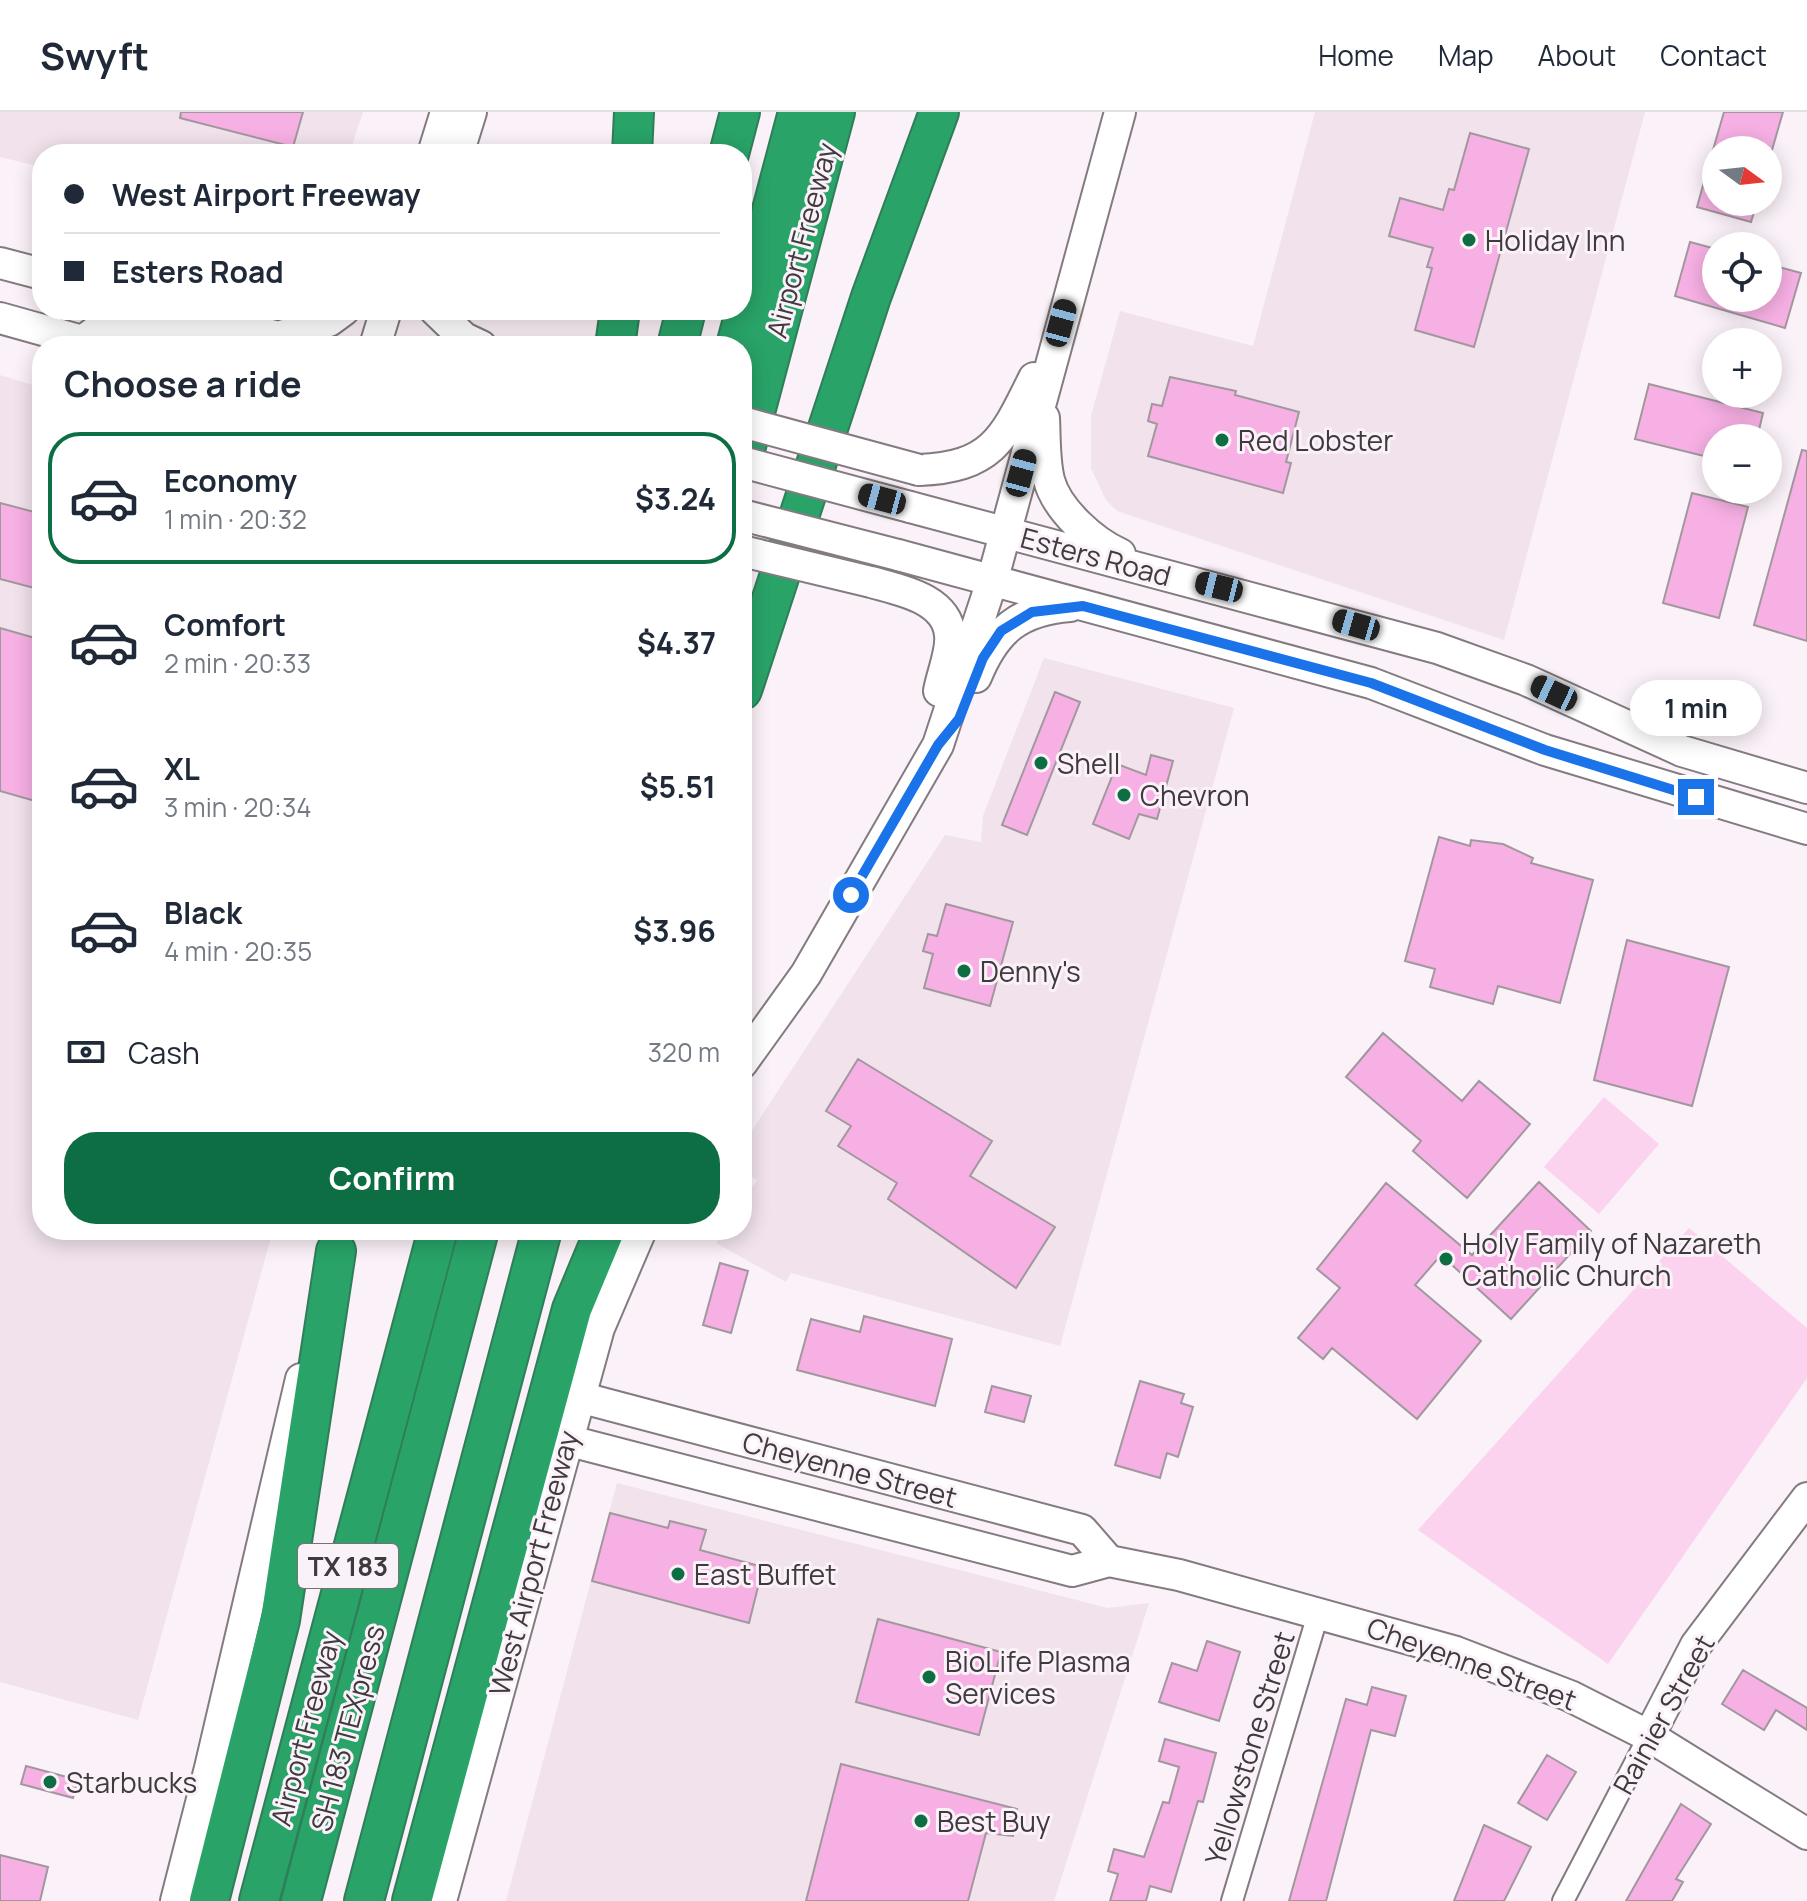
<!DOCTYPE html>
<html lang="en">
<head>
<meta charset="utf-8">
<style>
  :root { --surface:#fff; --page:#f6f6f7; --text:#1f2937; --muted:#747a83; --line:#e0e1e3; --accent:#0e6e43 }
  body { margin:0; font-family:Manrope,sans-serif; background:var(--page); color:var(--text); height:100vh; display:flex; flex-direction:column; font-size:30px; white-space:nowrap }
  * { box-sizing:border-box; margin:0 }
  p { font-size:26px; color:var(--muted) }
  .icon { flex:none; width:44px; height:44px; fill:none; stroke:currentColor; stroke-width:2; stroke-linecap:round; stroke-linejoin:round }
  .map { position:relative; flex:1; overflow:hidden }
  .sheet { position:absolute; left:32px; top:224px; width:720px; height:904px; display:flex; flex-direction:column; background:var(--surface); border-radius:32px; box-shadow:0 4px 20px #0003 }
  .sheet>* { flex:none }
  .guide { position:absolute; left:32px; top:32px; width:720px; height:176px; border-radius:32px; box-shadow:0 4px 20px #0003; display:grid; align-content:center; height:176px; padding:0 32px; background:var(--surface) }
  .needle { width:52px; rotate:105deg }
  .fabs { position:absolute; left:1702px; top:24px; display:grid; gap:16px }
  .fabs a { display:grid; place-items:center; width:80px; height:80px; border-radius:50%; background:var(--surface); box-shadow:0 4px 20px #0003; font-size:40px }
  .end { position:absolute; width:36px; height:36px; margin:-18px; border:10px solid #1a73e8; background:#fff; box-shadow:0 0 0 4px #fff }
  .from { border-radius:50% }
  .bubble { position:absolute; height:56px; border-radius:28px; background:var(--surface); box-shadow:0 4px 20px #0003; font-size:26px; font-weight:700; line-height:56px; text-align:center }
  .car { position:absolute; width:24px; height:48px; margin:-24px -12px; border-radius:10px; box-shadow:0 0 6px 2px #0007; background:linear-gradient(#222 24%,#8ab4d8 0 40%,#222 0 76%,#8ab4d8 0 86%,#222 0) }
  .guide b { display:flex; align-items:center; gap:28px; height:76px; font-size:30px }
  .guide b+b { border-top:2px solid var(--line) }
  .guide i { width:20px; height:20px; background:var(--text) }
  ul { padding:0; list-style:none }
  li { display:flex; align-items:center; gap:24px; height:132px; margin:0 16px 12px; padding:0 16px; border:4px solid transparent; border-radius:32px }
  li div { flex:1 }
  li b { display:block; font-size:30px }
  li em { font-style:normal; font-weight:700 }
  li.selected { border-color:var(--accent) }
  li>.icon { width:72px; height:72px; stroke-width:1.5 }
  h2 { padding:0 32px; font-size:36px; line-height:96px }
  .pay { display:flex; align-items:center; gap:20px; height:88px; padding:0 32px; font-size:30px }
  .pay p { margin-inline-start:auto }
  .button { display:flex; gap:16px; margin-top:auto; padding:16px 32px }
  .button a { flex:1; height:92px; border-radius:32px; background:var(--accent); color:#fff; font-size:32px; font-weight:700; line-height:92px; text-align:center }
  header { display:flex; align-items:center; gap:48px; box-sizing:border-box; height:112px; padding:0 40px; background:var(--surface); border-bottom:2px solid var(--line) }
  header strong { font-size:38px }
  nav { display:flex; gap:44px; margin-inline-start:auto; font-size:28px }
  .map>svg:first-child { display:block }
  .built { fill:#f1e2ec }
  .green { fill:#fbd3ef }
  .building { fill:#f7b0e4; stroke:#a1989e; stroke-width:2 }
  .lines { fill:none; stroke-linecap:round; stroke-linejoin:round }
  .street-casing { stroke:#837b80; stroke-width:24 }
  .secondary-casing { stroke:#837b80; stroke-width:34 }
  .highway-casing { stroke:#307e59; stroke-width:42 }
  .street { stroke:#fff; stroke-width:20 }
  .secondary { stroke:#fff; stroke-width:30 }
  .highway { stroke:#29a368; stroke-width:38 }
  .secondary-bridge-casing { stroke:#837b80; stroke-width:34; stroke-linecap:butt }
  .secondary-bridge { stroke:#fff; stroke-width:30 }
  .route { stroke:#1a73e8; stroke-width:10 }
  .poi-dot { fill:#0e6e43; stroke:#fbf1f8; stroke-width:3 }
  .labels { text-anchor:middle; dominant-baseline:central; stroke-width:6; stroke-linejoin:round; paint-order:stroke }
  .shield { fill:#fbf1f8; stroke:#777175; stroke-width:2 }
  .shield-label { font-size:26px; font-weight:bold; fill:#3e3a3d }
  .street-label { font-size:28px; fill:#3e3a3d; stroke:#fbf1f8 }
  .poi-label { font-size:28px; fill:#3e3a3d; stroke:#fbf1f8; text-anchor:start }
</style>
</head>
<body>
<header>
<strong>Swyft</strong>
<nav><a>Home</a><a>Map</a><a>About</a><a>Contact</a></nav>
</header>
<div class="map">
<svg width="1807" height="1789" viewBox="0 0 1807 1789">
  <rect width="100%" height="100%" fill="#fbf1f8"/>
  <path class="built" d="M0 0H363L349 42H42V55L0 45Z
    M1315 0H1645L1504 528 1117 399 1106 388 1091 356V304L1120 199 1253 234Z
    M0 263 42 276V1118H273L138 1608 0 1570Z
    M1044 546 1234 596 1060 1234 791 1161 786 1170 716 1131 724 1118H742V1091L757 1068 742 1058V1034L945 723 981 730 983 704Z
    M617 1371 1108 1496 1149 1491 1054 1789H506Z"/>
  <path class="green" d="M1604 985 1659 1032 1599 1102 1544 1055Z
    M1689 1116 1807 1216V1266L1608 1552 1418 1418Z"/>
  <path class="building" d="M181 0H303L293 35 180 6Z
    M1724 0H1783L1772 38H1713Z
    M1470 21 1529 37 1474 235 1415 218 1432 156 1427 155 1433 136 1389 124 1400 86 1443 98 1449 77 1454 78Z
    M1711 45 1716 46V90H1757L1751 110 1697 95Z
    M1690 130 1716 137V186H1768V152L1801 161 1785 216 1675 184Z
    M1170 265 1236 279 1235 283 1299 300 1286 350 1291 351 1283 381 1148 344 1157 312 1148 309 1152 292 1162 294Z
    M1649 272 1763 301 1757 326H1716V347L1635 327Z
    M1802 338 1807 339V529L1754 513Z
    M1692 381 1748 395 1719 506 1663 491Z
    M0 391 42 402V478L0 467Z
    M0 516 42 528V691L0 679Z
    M1055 580 1080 590 1027 723 1002 713Z
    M1151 643 1173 649 1157 707 1139 702 1129 727 1093 712 1117 652 1146 663Z
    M1439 725 1470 734 1471 728 1503 732 1533 746 1531 751 1593 768 1560 891 1498 874 1493 892 1430 875 1435 857 1405 849Z
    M946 792 1013 810 990 894 924 876 933 842 923 839 928 822 937 824Z
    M1627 828 1729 855 1692 994 1594 968Z
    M1383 921 1462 989 1479 969 1530 1012 1467 1086 1413 1039 1421 1029 1346 965Z
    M858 947 992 1029 970 1064 1055 1115 1016 1176 888 1087 897 1071 838 1034 851 1014 826 999Z
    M1539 1070 1591 1119 1511 1207 1441 1143 1415 1173 1481 1229 1417 1307 1332 1236 1323 1247 1298 1226 1340 1176 1317 1157 1386 1071 1472 1143Z
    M720 1151 748 1159 731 1221 703 1213Z
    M864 1204 952 1227 935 1294 797 1258 811 1207 860 1220Z
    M1140 1269 1184 1282 1181 1291 1193 1295 1178 1345 1167 1341 1160 1366 1115 1353Z
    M992 1274 1031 1284 1024 1310 985 1300Z
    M610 1401 668 1416 670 1409 706 1418 700 1438 763 1455 749 1511 592 1469Z
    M878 1507 1001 1540 979 1623 856 1590Z
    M1207 1529 1240 1540 1219 1609 1159 1590 1172 1551 1197 1559Z
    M1743 1558 1807 1596V1618L1776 1598 1764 1618 1722 1592Z
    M1372 1575 1406 1584 1395 1624 1371 1618 1326 1789H1289L1346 1587 1367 1593Z
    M1165 1627 1216 1641 1203 1690 1198 1689 1171 1780 1150 1774 1146 1789H1110L1118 1762 1108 1759 1114 1737 1144 1745 1163 1690 1169 1691 1179 1655 1159 1649Z
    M1547 1643 1576 1660 1547 1708 1518 1691Z
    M841 1652 1017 1697 1013 1724 986 1721 968 1789H806Z
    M26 1654 78 1668 73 1686 21 1672Z
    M1681 1692 1711 1712 1676 1767 1683 1770 1672 1789H1626Z
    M1484 1713 1531 1735 1504 1789H1454Z
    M0 1743 48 1755 40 1789H0Z"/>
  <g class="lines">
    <g class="street-casing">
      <path id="street" d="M1232 1789 1319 1499
        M1563 1789 1649 1624"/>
    </g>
    <g class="secondary-casing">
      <path id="secondary" d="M433 42 446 0
        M458 42 471 0
        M0 151 42 162
        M177 198 312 234
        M435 198 464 226 481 234
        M0 206 100 234
        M278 225 329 209 344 198
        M83 229 108 210 226 234
        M375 234 386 198
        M1044 306C1045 325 1044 348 1049 368 1057 398 1093 430 1120 442
        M919 358C992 355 1004 327 1034 266
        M910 395 1437 536 1526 568 1682 639 1807 676
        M898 443 1371 571 1545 638 1807 717
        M871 470C899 478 947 486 950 523 952 539 942 562 939 579
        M976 565C995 518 1019 498 1070 494
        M742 951 806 862 938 633 993 466 1120 0
        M579 1285 1082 1418 1109 1449
        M566 1328 1072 1459 1109 1449 1179 1463 1456 1540 1570 1584 1649 1624 1807 1722
        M1649 1624 1696 1533 1807 1386
        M176 1789 210 1656 301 1267
        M441 1789 599 1216 641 1118"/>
    </g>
    <g class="highway-casing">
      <path id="highway" d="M632 42 634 0
        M729 42 740 0
        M615 234 620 198
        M677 234 686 198
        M736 234 798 0
        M742 349 835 0
        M742 578 871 185 939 0
        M209 1789 280 1508 336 1139
        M259 1789 438 1118
        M301 1789 479 1118
        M364 1789 542 1118
        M412 1789 572 1197 605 1118"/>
    </g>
    <use href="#street" class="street"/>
    <use href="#secondary" class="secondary"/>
    <use href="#highway" class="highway"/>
    <g class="secondary-bridge-casing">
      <path id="secondary-bridge" d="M742 310 919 358
        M742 350 910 395
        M742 403 898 443
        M742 439 871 470"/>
    </g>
    <use href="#secondary-bridge" class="secondary-bridge"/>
  </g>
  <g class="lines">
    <path class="route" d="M851 783 938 633 959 607 983 546 1001 519 1032 500 1083 494 1371 571 1545 638 1696 685"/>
  </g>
  <g class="poi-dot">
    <circle cx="1469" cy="128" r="8"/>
    <circle cx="1222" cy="328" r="8"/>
    <circle cx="1041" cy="651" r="8"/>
    <circle cx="1124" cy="683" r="8"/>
    <circle cx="964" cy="859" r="8"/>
    <circle cx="1446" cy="1147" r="8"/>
    <circle cx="678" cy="1462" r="8"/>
    <circle cx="929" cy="1565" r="8"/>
    <circle cx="50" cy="1670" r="8"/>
    <circle cx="921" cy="1709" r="8"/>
  </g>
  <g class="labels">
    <rect class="shield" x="298" y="1432" width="100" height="44" rx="6"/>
    <g class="shield-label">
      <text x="348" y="1454">TX 183</text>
    </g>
    <g class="street-label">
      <text transform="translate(801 128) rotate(-75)">Airport Freeway</text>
      <text transform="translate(1096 444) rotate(15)">Esters Road</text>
      <text transform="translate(850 1357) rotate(15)">Cheyenne Street</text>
      <text transform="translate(533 1451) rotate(-75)">West Airport Freeway</text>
      <text transform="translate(1472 1551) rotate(20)">Cheyenne Street</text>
      <text transform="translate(1663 1602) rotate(-61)">Rainier Street</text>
      <text transform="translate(305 1616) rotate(-75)">Airport Freeway</text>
      <text transform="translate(347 1616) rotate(-75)">SH 183 TEXpress</text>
      <text transform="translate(1249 1636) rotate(-73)">Yellowstone Street</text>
    </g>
    <g class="poi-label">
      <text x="1485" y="128">Holiday Inn</text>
      <text x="1238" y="328">Red Lobster</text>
      <text x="1057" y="651">Shell</text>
      <text x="1140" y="683">Chevron</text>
      <text x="980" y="859">Denny's</text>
      <text x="1462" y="1131">Holy Family of Nazareth<tspan x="1462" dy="32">Catholic Church</tspan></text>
      <text x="694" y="1462">East Buffet</text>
      <text x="945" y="1549">BioLife Plasma<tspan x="945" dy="32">Services</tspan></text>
      <text x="66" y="1670">Starbucks</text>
      <text x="937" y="1709">Best Buy</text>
    </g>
  </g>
</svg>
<div class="fabs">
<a><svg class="needle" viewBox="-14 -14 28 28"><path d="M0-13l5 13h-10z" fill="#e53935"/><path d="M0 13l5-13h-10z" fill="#747a83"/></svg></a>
<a><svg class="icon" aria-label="locate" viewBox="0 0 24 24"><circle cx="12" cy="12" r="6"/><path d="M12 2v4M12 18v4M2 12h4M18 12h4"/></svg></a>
<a>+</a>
<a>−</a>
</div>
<i class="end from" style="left:851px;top:783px"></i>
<i class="end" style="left:1696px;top:685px"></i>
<div class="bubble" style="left:1630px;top:568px;width:132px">1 min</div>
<i class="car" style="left:1061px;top:211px;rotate:15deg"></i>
<i class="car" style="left:1021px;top:361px;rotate:15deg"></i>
<i class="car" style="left:882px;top:387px;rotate:285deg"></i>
<i class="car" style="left:1219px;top:475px;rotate:284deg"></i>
<i class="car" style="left:1356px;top:513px;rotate:286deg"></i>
<i class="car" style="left:1554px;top:581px;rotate:295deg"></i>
<div class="guide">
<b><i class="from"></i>West Airport Freeway</b>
<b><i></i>Esters Road</b>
</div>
<section class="sheet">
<h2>Choose a ride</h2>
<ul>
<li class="selected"><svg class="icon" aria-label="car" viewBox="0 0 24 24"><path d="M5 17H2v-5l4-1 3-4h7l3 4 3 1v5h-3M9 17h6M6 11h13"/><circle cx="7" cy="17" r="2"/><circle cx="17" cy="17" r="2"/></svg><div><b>Economy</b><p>1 min · 20:32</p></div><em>$3.24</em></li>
<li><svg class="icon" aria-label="car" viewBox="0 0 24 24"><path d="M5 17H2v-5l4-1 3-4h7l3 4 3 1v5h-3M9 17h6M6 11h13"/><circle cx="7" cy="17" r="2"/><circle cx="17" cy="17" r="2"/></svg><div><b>Comfort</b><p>2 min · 20:33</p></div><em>$4.37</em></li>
<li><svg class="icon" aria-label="car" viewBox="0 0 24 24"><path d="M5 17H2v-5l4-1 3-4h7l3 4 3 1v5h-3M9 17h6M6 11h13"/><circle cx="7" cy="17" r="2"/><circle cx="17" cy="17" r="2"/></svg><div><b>XL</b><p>3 min · 20:34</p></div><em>$5.51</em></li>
<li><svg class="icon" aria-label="car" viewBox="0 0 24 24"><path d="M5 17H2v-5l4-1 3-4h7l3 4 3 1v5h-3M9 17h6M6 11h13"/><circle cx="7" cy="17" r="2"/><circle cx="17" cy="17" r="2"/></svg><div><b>Black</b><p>4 min · 20:35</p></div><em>$3.96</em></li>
</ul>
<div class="pay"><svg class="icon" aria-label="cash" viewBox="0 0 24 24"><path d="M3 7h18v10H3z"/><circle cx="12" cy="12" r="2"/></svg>Cash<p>320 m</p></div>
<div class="button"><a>Confirm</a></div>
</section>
</div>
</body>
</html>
